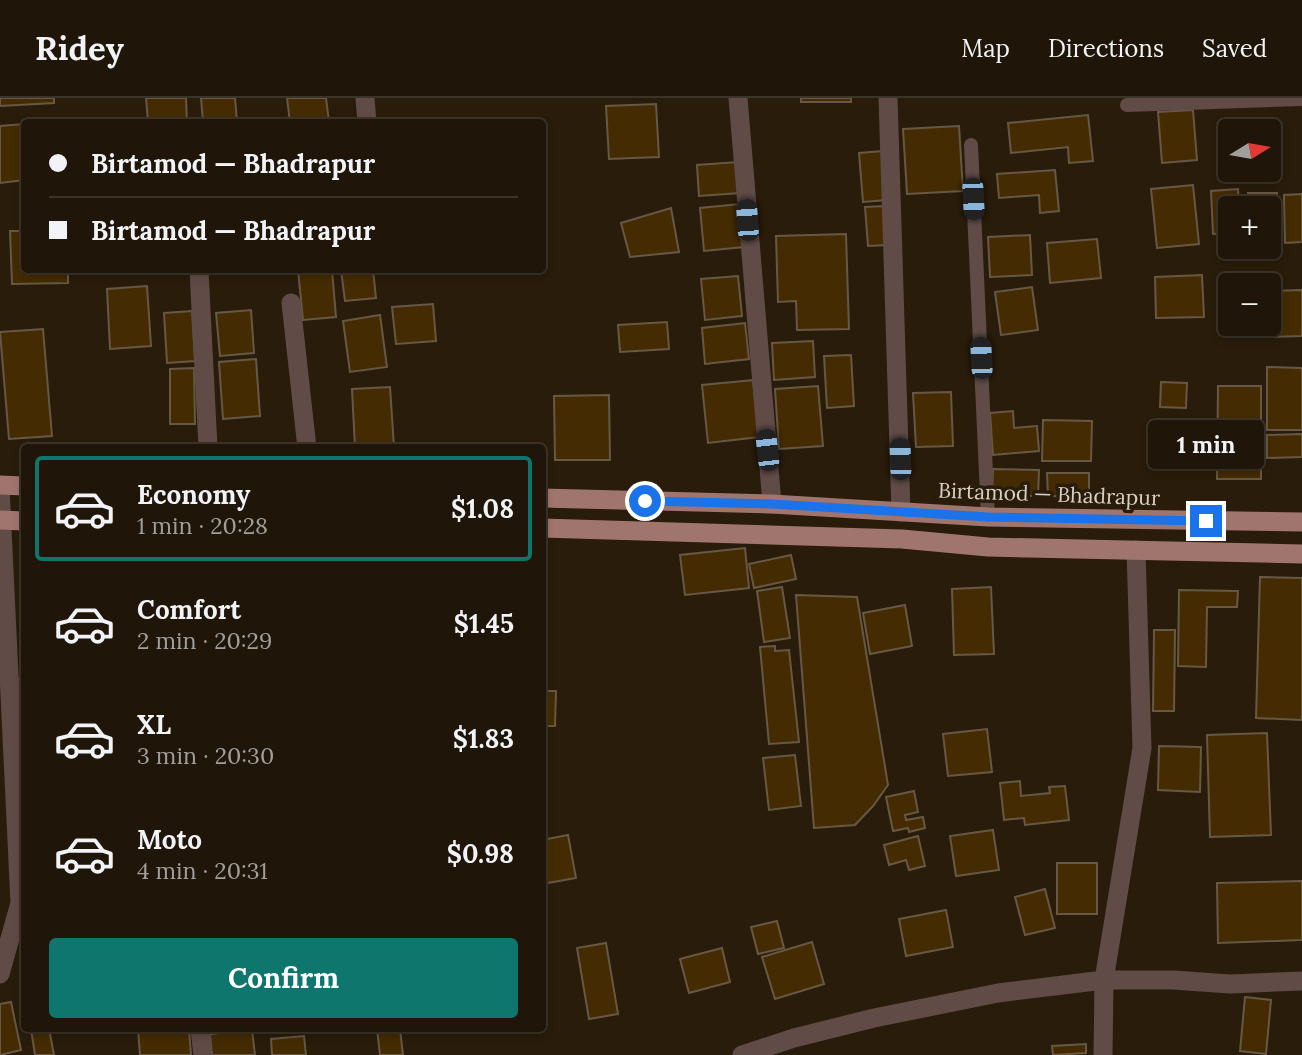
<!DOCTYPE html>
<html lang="en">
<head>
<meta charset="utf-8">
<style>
  :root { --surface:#1f1508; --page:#2c2216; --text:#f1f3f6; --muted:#a19f9c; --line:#3c3429; --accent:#0f766e }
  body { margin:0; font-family:Lora,serif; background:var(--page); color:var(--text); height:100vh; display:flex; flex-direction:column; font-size:26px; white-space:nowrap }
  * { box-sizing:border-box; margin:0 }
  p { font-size:23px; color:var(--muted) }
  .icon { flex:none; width:38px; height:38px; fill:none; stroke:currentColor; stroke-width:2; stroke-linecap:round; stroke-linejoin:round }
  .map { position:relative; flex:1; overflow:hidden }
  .sheet { position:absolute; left:21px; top:346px; width:525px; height:588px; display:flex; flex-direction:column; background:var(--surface); border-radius:7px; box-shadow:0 4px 10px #0003,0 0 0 2px var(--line) }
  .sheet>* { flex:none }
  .hud { position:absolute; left:21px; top:21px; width:525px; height:154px; border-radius:7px; box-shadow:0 4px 10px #0003,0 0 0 2px var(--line); display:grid; align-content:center; height:154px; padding:0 28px; background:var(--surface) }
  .needle { width:46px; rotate:79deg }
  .tools { position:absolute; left:1218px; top:21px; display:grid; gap:14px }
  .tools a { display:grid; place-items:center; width:63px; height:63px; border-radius:7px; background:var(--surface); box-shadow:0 4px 10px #0003,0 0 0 2px var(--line); font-size:35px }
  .end { position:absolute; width:32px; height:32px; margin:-16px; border:9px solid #1a73e8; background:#fff; box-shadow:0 0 0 4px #fff }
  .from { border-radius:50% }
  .bubble { position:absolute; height:49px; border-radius:7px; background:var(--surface); box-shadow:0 4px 10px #0003,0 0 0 2px var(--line); font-size:23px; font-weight:800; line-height:49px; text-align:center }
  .car { position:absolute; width:21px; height:42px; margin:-21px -10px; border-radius:9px; box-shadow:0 0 5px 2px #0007; background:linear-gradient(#222 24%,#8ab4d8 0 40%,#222 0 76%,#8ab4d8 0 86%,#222 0) }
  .hud b { display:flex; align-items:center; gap:24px; height:66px; font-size:26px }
  .hud b+b { border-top:2px solid var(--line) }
  .hud i { width:18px; height:18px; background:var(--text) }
  ul { padding:12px 0 0; list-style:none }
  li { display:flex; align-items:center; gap:21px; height:105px; margin:0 14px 10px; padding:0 14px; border:4px solid transparent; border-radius:7px }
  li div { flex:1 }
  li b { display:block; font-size:26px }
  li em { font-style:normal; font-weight:800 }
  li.current { border-color:var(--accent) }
  li>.icon { width:63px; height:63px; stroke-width:1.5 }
  .action { display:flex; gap:14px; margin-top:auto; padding:14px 28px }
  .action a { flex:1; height:80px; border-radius:7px; background:var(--accent); color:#fff; font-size:28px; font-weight:800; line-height:80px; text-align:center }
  header { display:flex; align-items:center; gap:42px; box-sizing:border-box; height:98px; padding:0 35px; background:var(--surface); border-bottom:2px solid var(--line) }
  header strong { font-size:33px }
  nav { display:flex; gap:38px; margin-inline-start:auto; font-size:24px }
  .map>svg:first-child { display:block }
  .building { fill:#442b01; stroke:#675845; stroke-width:2 }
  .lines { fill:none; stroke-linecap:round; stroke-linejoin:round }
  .service { stroke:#604b47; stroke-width:14 }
  .minor { stroke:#604b47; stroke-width:19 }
  .primary { stroke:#a0756e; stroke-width:19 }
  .route { stroke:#1a73e8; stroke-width:9 }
  .labels { text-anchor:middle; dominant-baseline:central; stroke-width:7; stroke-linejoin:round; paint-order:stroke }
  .street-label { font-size:21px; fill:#d9d0c5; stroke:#291c0a }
</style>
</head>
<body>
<header>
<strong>Ridey</strong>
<nav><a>Map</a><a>Directions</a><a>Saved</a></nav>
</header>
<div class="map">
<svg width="1302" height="957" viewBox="0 0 1302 957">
  <rect width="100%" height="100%" fill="#291c0a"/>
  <path class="building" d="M0 0H54V5L0 8Z
    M146 0H186L187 24H148Z
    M201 0H235L237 24H203Z
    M287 0H326L329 24H290Z
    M801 0H851V4H801Z
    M656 6 659 59 609 61 606 8Z
    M1193 12 1197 62 1162 65 1158 14Z
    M1088 17 1093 63 1069 65 1068 49 1011 55 1008 25Z
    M24 26V82L0 85V28Z
    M959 28 963 93 907 96 903 31Z
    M883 53 887 102 863 104 859 55Z
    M738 64 740 95 699 98 697 67Z
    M1055 72 1059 113 1040 115 1039 97 999 100 997 76Z
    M1193 87 1199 146 1157 150 1151 91Z
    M1238 91 1239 110H1230V135L1213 136 1211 93Z
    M1248 95H1277L1276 140H1269V110H1248Z
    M1302 96V144L1285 145 1284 97Z
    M740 106 744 149 704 153 700 110Z
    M886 108 888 147 868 148 865 109Z
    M671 110 679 154 630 159 621 125Z
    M10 133H24V172H68V185L12 186Z
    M846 136 849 231 797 232 796 203 778 204 776 138Z
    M1030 137 1032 177 990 179 988 139Z
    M1097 141 1101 180 1050 185 1047 145Z
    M298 172H332L336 219 303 222Z
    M341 172H373L376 200 345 203Z
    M1202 177 1204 219 1156 220 1155 179Z
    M738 178 742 218 705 222 701 181Z
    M147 188 151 248 110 251 107 191Z
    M1032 189 1038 232 1001 237 995 194Z
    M1302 192V238L1271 239 1270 193Z
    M433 206 436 243 396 246 392 209Z
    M251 212 254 255 220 258 216 215Z
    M192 213 195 263 167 265 164 215Z
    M380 217 387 269 350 274 343 223Z
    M667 224 669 251 620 254 618 227Z
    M745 225 749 261 705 266 702 230Z
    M43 231 52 338 9 341 0 234Z
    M813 243 815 279 774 282 772 245Z
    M851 257 854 308 827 310 824 258Z
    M256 261 260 318 223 321 219 264Z
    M1267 269 1302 270V332H1267Z
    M194 270 195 326H170V271Z
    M753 282 759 339 708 345 702 287Z
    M1161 284 1187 285 1186 310 1160 309Z
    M818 288 823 348 779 351 775 291Z
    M1218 288H1261V381H1217Z
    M390 289 394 349 355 350 352 291Z
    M951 294 953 348 916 349 913 295Z
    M609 297 610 362H555L554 298Z
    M1013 313 1014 330 1037 328 1039 353 993 357 990 315Z
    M1043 322 1092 323 1091 363H1042Z
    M1302 336V359L1267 360V337Z
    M993 371 1039 372 1038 398 992 397Z
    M1047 375H1089V399L1048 398Z
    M745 450 749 490 685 497 680 457Z
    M791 457 796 481 754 490 749 466Z
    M1260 479 1302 480V622L1256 620Z
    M782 489 790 540 764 544 757 493Z
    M991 489 994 556 954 557 952 491Z
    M1179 492 1238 493 1237 509H1207L1206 569 1178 568Z
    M796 497 857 499 888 687 873 708 855 727 814 730Z
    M905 507 912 548 870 556 863 515Z
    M1154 532H1175L1174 613H1153Z
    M775 548V553L789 552 799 644 769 646 760 549Z
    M13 581H24V628L17 629Z
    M542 593H556L555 628H542Z
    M987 631 992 674 948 678 943 636Z
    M1267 635 1271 737 1210 739 1207 637Z
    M1159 648 1201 649 1200 694 1158 692Z
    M795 657 801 708 769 712 763 660Z
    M1020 683 1021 698 1050 695 1049 689 1065 688 1069 722 1025 727 1024 720 1004 722 1000 685Z
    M914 693 918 714 905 717 906 722 923 719 925 730 909 734 908 730 893 733 886 699Z
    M993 732 999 772 956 778 950 738Z
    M568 737 576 780 542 786V742Z
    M918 738 925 768 909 772 906 762 889 767 884 747Z
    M1057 765H1097V816H1057Z
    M1302 783V842L1218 845 1217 785Z
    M1045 791 1055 830 1025 837 1015 799Z
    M946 812 953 849 906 858 899 821Z
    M777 823 784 850 758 856 751 829Z
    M812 844 824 886 775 901 762 859Z
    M606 845 618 916 589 921 577 850Z
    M722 850 730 884 689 895 680 861Z
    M1245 899 1271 902 1266 956 1240 953Z
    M11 904 21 952 0 957V906Z
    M31 931H49L54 957H35Z
    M138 931H189L191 957H140Z
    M377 931H400L403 957H380Z
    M252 932 255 957H212L210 936Z
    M304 938 306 957H272L271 941Z
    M1086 946V955L1053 957 1052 948Z"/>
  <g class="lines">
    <path class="service" d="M1127 7 1302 1
      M971 47 988 419"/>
    <path class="minor" d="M365 0 367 24
      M738 0 772 406
      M888 0 901 414
      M199 172 208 350
      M291 205 307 350
      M0 389 20 805 0 876
      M200 931 203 957
      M742 957 794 940 874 920 998 895 1104 882H1173L1230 886 1302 883
      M1103 957 1104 882 1142 650 1136 452"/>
    <path class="primary" d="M0 387 24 388
      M542 400 772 406 988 419 1302 424
      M0 422 24 423
      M542 430 902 441 988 449 1302 456"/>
  </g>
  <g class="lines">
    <path class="route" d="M645 403 772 406 988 419 1206 423"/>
  </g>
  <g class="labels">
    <g class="street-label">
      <text transform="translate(1049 396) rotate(2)">Birtamod — Bhadrapur</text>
    </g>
  </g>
</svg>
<div class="tools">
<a><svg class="needle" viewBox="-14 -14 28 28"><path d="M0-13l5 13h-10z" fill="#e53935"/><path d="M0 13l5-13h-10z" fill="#a19f9c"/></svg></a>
<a>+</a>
<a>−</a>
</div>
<i class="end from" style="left:645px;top:403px"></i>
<i class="end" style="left:1206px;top:423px"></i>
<div class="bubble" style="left:1148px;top:322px;width:116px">1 min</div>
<i class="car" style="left:973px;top:101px;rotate:177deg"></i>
<i class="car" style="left:747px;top:122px;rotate:356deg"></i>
<i class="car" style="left:981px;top:260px;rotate:357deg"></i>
<i class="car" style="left:767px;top:352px;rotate:354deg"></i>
<i class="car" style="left:900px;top:361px;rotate:358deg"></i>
<div class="hud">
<b><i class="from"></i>Birtamod — Bhadrapur</b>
<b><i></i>Birtamod — Bhadrapur</b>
</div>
<section class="sheet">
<ul>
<li class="current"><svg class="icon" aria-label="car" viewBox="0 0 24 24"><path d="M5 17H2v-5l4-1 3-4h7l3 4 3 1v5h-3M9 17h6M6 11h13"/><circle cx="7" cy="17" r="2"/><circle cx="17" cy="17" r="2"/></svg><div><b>Economy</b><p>1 min · 20:28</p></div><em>$1.08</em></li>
<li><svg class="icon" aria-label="car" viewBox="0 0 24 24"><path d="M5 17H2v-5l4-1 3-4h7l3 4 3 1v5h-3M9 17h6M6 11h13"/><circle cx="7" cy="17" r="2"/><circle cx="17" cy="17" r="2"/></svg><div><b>Comfort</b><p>2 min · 20:29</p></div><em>$1.45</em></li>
<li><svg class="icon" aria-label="car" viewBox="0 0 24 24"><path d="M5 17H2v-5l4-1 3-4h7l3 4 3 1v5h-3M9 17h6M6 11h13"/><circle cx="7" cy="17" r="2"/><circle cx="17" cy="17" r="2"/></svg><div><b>XL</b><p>3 min · 20:30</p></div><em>$1.83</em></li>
<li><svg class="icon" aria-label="car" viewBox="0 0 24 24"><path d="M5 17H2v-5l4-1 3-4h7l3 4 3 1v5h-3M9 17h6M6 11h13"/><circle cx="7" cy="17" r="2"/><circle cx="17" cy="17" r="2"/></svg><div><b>Moto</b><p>4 min · 20:31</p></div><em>$0.98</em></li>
</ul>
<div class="action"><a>Confirm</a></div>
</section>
</div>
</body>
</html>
